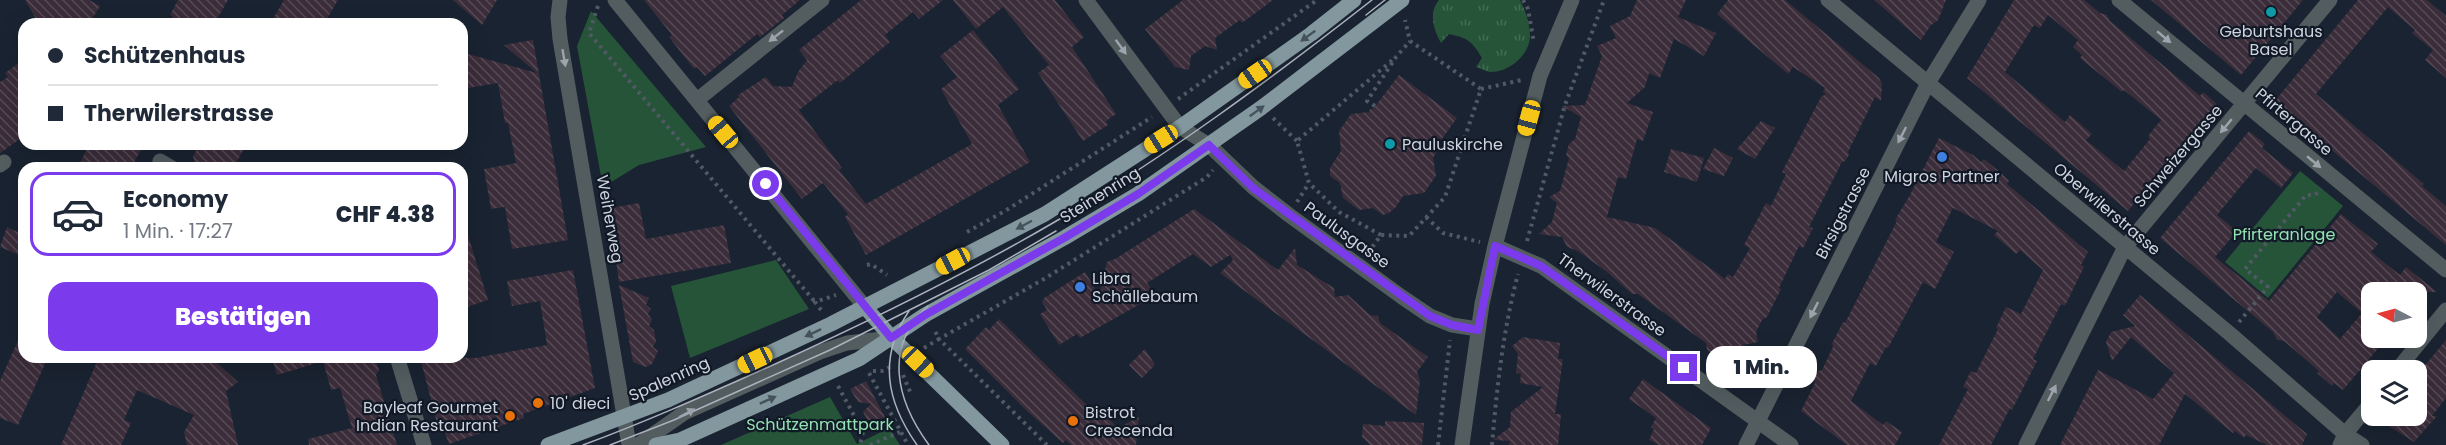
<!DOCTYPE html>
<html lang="de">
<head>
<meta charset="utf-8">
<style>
  :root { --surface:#fff; --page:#f6f6f7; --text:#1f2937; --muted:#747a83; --line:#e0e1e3; --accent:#7c3aed }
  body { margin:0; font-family:Poppins,sans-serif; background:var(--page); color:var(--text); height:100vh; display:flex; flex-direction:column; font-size:22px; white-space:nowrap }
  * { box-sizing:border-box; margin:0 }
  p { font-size:20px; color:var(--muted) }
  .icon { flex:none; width:33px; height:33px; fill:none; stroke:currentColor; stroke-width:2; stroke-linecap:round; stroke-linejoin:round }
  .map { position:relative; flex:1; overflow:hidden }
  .sheet { position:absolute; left:18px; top:162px; width:450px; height:201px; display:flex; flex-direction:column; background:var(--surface); border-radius:18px; box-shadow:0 6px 24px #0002 }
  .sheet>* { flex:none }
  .banner { position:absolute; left:18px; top:18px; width:450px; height:132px; border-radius:18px; box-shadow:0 6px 24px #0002; display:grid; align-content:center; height:132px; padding:0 30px; background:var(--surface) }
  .needle { width:39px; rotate:276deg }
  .controls { position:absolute; left:2361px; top:282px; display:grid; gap:12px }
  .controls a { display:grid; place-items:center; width:66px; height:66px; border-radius:12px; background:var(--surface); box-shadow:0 6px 24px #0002; font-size:30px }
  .end { position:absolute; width:27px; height:27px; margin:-14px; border:8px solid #7c3aed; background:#fff; box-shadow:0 0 0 3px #fff }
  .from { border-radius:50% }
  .bubble { position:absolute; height:42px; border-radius:18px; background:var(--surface); box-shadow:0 6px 24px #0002; font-size:20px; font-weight:800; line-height:42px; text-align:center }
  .car { position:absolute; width:18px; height:36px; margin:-18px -9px; border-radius:8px; box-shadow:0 0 4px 2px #0007; background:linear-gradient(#f5c518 24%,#345 0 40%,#f5c518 0 76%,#345 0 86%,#f5c518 0) }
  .banner b { display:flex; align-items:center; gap:21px; height:57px; font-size:22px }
  .banner b+b { border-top:2px solid var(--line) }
  .banner i { width:15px; height:15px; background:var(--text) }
  ul { padding:10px 0 0; list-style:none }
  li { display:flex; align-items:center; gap:18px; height:84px; margin:0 12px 9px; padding:0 18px; border:3px solid transparent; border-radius:18px }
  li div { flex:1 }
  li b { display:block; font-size:22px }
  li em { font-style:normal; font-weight:800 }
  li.on { border-color:var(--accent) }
  li>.icon { width:54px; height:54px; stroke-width:1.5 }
  .button { display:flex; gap:12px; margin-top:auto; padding:12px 30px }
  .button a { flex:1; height:69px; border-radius:18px; background:var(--accent); color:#fff; font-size:24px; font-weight:800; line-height:69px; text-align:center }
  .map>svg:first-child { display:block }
  .grass { fill:url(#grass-tufts) }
  .park { fill:#265439 }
  .building { fill:url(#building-back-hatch); fill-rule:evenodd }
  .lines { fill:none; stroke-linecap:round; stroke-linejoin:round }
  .path { stroke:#515965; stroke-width:4; stroke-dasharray:3 4.5; stroke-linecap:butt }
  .minor { stroke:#535d60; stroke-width:15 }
  .major { stroke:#83989e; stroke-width:15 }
  .tram { stroke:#abb2bd; stroke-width:1.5 }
  .oneway { fill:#9da4ac }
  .oneway2 { fill:#44525d }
  .route { stroke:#7c3aed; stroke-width:8 }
  .culture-dot { fill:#0f9aa8; stroke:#111927; stroke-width:2 }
  .shop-dot { fill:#3f7fe0; stroke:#111927; stroke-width:2 }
  .food-dot { fill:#e8710a; stroke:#111927; stroke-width:2 }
  .labels { text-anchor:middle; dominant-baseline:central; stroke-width:4.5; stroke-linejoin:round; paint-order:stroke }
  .poi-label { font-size:16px; fill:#ced4de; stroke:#111927; text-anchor:start }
  .street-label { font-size:16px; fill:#ced4de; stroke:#111927 }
  .park-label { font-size:16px; fill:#94e1b1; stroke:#111927 }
</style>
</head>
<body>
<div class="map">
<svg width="2446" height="445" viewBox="0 0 2446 445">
  <defs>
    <pattern id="grass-tufts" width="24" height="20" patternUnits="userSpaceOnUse" patternTransform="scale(1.5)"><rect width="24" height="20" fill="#265439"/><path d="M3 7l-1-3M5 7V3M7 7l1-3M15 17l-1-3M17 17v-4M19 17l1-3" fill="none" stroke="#446c55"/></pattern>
    <pattern id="building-back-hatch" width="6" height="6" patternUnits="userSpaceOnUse" patternTransform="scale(1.5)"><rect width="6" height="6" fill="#3b2d3a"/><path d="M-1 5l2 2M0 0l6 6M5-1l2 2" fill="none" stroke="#564b56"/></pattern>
  </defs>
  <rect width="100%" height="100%" fill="#1a2331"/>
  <path class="grass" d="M1439 0H1520C1526 12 1530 24 1530 37 1529 56 1508 73 1490 72 1485 71 1480 68 1476 67L1482 58C1472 41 1468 38 1449 34L1441 43C1434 30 1428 13 1439 0Z"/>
  <path class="park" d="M591 11 706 147 639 165 603 187 577 46Z
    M2300 171 2343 206 2268 298 2225 262Z
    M776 260 809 309 690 358 671 286Z
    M830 397 857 444 889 428 900 445H721Z"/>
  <path class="building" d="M25 0H89L100 6 89 24H39Z
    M178 0H228L214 24H168L173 16 170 15Z
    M284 0H338L324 24H270Z
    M453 0H497L482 25Z
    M644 0H800L782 15 784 18 760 37 757 34 705 76 697 67 694 69 669 37 672 35Z
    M861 0H943L919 19 913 12 885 35 890 42 840 83 838 80 799 110 842 168 839 170 866 204 972 144 941 89 957 77 940 56 973 30 1019 89 998 105 1030 162 866 255 845 217 848 214 823 183 802 199 729 106 739 97 738 95 766 77 773 86 792 87 798 72 807 60 799 50Z
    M953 0H1055L1084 37 1072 47 1116 114 1106 121 1108 125 1083 141 1038 73 1049 65 1003 7 976 29Z
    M1183 0H1273L1242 23 1240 20 1215 38 1217 50 1205 46 1191 56 1189 70 1175 67 1145 29Z
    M1637 0H1686L1678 17 1716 33 1704 56 1674 39 1660 78 1649 73 1645 87 1627 103 1653 112 1643 141 1637 139 1626 179 1618 177 1607 217 1655 228 1725 279 1728 274 1733 277 1750 248 1744 245 1766 203 1771 206 1786 174 1782 172 1821 97 1826 94 1823 92 1825 88 1793 67 1788 74 1717 14 1728 0H1785L1879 78 1882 84 1881 101 1875 97 1848 152 1849 155 1845 161 1842 162 1809 227 1813 228 1803 248 1799 246 1779 288 1781 289 1767 317 1762 320 1756 332 1758 342 1743 345 1731 361 1720 353 1713 354 1707 350 1706 343 1638 294H1632L1607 272 1578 251 1567 247 1562 237 1539 234 1552 222 1557 203 1549 197 1560 191 1569 158 1566 155 1569 144 1575 139 1581 117 1562 106 1585 105 1602 56 1597 46 1616 38 1610 26 1630 16Z
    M1874 0H1946L1938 20 1931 25 1921 40Z
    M2014 0H2084L2100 13 2107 15 2110 21 2200 96 2203 92 2217 104 2128 211 1967 78ZM2048 15 2078 40 2073 47 2082 55 2080 58 2122 92 2124 90 2161 120 2148 136 2150 139 2124 171 2086 140 2092 134 2070 115 2065 122 2005 72 2034 25 2040 28Z
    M2151 0H2303L2241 75Z
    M2358 0H2427L2446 16V78L2425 60 2433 50 2412 33 2415 30 2388 7 2316 94 2424 184 2422 186 2446 206V245L2274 102Z
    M533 40 568 240 512 249 505 207 491 209 484 169 516 163 508 123H505L498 83 462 89V70L468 54 537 73 504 45Z
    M24 59V136L0 153V82L8 77 5 73Z
    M1399 75 1457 118 1439 143 1440 146 1433 158 1436 176 1424 193 1403 196 1396 207 1389 213 1383 215 1373 208 1359 210 1343 198 1340 183 1330 176V168L1341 151 1339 131 1351 114 1369 112 1370 109H1373Z
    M1761 121 1775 128 1755 159 1737 149Z
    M2249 131 2265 144 2262 148 2293 173 2281 188 2256 168 2217 215 2237 231 2215 257 2269 301 2341 214 2378 244 2371 252 2400 275 2406 267 2437 292H2372V338H2387L2343 390 2334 383 2332 386 2317 373 2319 371 2284 341 2277 340 2273 332 2160 238ZM2337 292 2362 313 2340 339 2317 317Z
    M1939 138 1973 155 1981 162 1984 159 2001 173 2009 181 2007 184 2088 252 2081 265 2084 267 2065 306 2061 304 2033 359 2037 361 2012 410 2010 408 1991 445H1939L1968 389 1963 387 1971 371 1976 373 1998 329 1996 328 2006 307 2021 314 2043 270 2020 250 2016 254 1994 235 1998 231 1953 208 1936 242 1954 252 1935 289 1923 282 1888 348 1886 347 1876 366 1870 363 1851 401 1883 425 1886 421 1902 432 1895 445H1847L1801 411 1815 383 1814 378 1818 371 1822 370 1833 347 1832 343 1836 336 1843 322 1845 323 1897 221 1895 220 1910 195Z
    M89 144H144L131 168H78Z
    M200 144H247L233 168H196L193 156Z
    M1714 148 1733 158 1724 176 1703 169Z
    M1671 149 1704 158 1697 182 1664 172Z
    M639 203 646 239 724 225 731 263 619 282 612 232 610 233 606 209Z
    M1194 209 1278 270 1295 248 1297 265 1334 288 1335 297 1348 295 1370 315 1378 316 1380 323 1428 357 1417 372 1420 381 1416 415 1220 273 1233 260 1230 255 1211 267 1193 254 1147 283 1156 295 1080 338 1077 334 1059 345 1040 314 1047 310 1042 302 1044 298 1085 272 1099 295 1107 262 1115 259Z
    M7 227 24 235V257L0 247Z
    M466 229 488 300 467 307 462 292V230Z
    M573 270 595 388 523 414 524 418 449 444 442 425 438 427 420 357 475 358 547 345 540 301 512 306 507 281Z
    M619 285 649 298 646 305 651 309 648 314 652 320 649 326 654 330 656 342 653 347 658 351 652 364 646 367 633 362Z
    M2140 295 2307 434 2302 445H2267L2246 435 2244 438 2235 431 2233 433 2185 394 2159 445H2060L2098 370 2153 399 2174 373 2131 337 2112 361 2106 342 2111 332 2135 326 2123 315Z
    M999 319 1096 414 1101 411 1118 428 1139 417 1136 445H1071L1066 440 1063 443 1026 410 965 349 986 327 989 330Z
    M24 327V357H48L18 425 0 418V381Z
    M1523 337 1560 343 1558 359H1563L1555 414H1561L1558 445H1509L1510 441 1493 440 1510 427 1511 412 1543 387 1520 383 1521 374 1516 373 1518 354 1512 346Z
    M2446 340V398L2432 416H2437L2414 442 2373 416H2416V376Z
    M1145 349 1155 365 1142 378 1129 365Z
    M99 357H204L217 363 238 382 226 391 238 445H187L184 432 194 415 137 390 124 420 131 423 121 445H61Z
    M272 357H375L379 370 376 375 397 445H309L308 439 352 428 340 388 331 390 323 361 277 375Z
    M1643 379 1711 428 1702 445H1659L1649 440 1654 429 1651 427 1656 418 1629 399Z
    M866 381 885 417 870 425 863 412 871 404 858 402 850 389Z
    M1385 421 1424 423 1422 445H1370L1362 437 1363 424 1385 426Z"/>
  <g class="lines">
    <path class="path" d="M1523 0 1528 9 1534 43
      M598 6 589 33 815 302
      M1481 89 1522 80
      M1178 99 1317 0
      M1375 106 1367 101 1396 57 1410 41
      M1273 118 1297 141
      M1297 202 1309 183
      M1426 217 1443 233 1480 242
      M967 232 1005 211 1152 117
      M1381 235 1339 212 1309 183 1297 141 1396 57
      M1527 241 1565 105 1604 0
      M1368 253 1381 235 1409 236 1445 197 1481 89 1410 41 1405 20
      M867 265 871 264 887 275
      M821 310 815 302 836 295
      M2239 322 2268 287 2245 269 2306 195H2315L2321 189
      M924 348 939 339 934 329
      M873 371H882L894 365
      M869 373 908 445
      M903 375 911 394
      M838 386 863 432 860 445
      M870 445 900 432
      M1047 445 939 339 1044 279 1207 177 1213 170
      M1438 445 1450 340
      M1492 445C1497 387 1503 330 1518 274"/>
    <path class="minor" d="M560 0 558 17 560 39 629 445
      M615 0 865 307
      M1086 0 1180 127 1209 145 1253 187 1289 215 1402 297 1430 316 1452 325 1478 329
      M1828 0 2229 333 2345 434 2362 445
      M2119 0 2446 270
      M697 100 822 0
      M160 161 172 168
      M0 165 4 162
      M1495 246 1541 266 1791 445
      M397 357 424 445
      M2397 370 2446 310
      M638 445 684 413 820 352 847 343 892 338
      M1462 445 1482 304 1495 246 1540 76 1572 0
      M1746 445 1928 83 1979 0
      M2026 445 2125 247 2330 0
      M2340 445 2345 434 2372 402"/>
    <path class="major" d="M865 307 892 338 1002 445
      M548 445 668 400 831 324 1045 214 1180 127 1311 34 1354 0
      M656 445 680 440 859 359 925 315 1064 238 1138 194 1261 108 1402 0"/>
    <path class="tram" d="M1366 15 1385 0
      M928 306C883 347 896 400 929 445
      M909 311C878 357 886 401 917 445
      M583 445C648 421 710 393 773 365 870 321 966 274 1058 220 1168 155 1271 79 1372 0
      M610 445 674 420 830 350 989 270 1056 231"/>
  </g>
  <defs><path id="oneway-solid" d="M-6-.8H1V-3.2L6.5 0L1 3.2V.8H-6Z" transform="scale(1.5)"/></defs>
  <g class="oneway">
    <use href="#oneway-solid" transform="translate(776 36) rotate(142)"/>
    <use href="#oneway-solid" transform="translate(2164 37) rotate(40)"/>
    <use href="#oneway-solid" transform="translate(1121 47) rotate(54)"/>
    <use href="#oneway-solid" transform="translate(564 58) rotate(80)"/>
    <use href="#oneway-solid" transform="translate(2226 126) rotate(130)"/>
    <use href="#oneway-solid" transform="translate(1902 135) rotate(117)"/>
    <use href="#oneway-solid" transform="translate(2314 162) rotate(40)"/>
    <use href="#oneway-solid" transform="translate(1814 310) rotate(117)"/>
    <use href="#oneway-solid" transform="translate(2052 393) rotate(-63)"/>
    <use href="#oneway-solid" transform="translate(687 413) rotate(-28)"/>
  </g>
  <g class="oneway2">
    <use href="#oneway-solid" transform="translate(1308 36) rotate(144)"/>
    <use href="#oneway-solid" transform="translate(1257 111) rotate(-36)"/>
    <use href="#oneway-solid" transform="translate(1024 225) rotate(152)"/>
    <use href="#oneway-solid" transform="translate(813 333) rotate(155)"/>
    <use href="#oneway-solid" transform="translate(768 400) rotate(-24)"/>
  </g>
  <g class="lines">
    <path class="route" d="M766 184 891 338 925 315 1064 238 1138 194 1209 145 1253 188 1430 316 1452 325 1478 330 1495 246 1541 266 1684 368"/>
  </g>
  <g class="culture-dot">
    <circle cx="2271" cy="12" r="6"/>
    <circle cx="1390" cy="144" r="6"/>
  </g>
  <g class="shop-dot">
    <circle cx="1942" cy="157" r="6"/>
    <circle cx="1080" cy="287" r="6"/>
  </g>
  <g class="food-dot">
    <circle cx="538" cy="403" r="6"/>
    <circle cx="510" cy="416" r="6"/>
    <circle cx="1073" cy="421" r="6"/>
  </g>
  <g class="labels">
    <g class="poi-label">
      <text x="2271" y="31" text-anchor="middle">Geburtshaus<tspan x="2271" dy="18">Basel</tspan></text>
      <text x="1402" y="144">Pauluskirche</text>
      <text x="1942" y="176" text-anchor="middle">Migros Partner</text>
      <text x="1092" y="278">Libra<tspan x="1092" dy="18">Schällebaum</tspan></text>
      <text x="550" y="403">10' dieci</text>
      <text x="498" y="407" text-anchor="end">Bayleaf Gourmet<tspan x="498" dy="18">Indian Restaurant</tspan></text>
      <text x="1085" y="412">Bistrot<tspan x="1085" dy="18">Crescenda</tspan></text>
    </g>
    <g class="street-label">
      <text transform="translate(2294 122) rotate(40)">Pfirtergasse</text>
      <text transform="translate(2178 156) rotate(-50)">Schweizergasse</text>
      <text transform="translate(1100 195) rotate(-32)">Steinenring</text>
      <text transform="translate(2107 209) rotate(40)">Oberwilerstrasse</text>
      <text transform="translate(1843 213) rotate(-63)">Birsigstrasse</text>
      <text transform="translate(610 219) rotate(80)">Weiherweg</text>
      <text transform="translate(1347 235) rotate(36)">Paulusgasse</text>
      <text transform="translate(1612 295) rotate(36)">Therwilerstrasse</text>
      <text transform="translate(669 379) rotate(-24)">Spalenring</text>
    </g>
    <g class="park-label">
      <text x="2284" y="234">Pfirteranlage</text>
      <text x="820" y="424">Schützenmattpark</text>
    </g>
  </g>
</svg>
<div class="controls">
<a><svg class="needle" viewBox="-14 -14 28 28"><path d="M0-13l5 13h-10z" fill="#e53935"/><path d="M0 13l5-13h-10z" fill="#747a83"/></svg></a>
<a><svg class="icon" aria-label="layers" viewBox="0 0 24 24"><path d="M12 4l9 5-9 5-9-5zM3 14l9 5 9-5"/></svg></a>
</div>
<i class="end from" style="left:766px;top:184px"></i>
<i class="end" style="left:1684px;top:368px"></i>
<div class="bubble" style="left:1706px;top:346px;width:111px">1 Min.</div>
<i class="car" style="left:1255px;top:74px;rotate:235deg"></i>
<i class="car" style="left:1529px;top:118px;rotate:195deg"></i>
<i class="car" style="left:723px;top:132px;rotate:320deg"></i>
<i class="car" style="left:1161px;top:139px;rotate:238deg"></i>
<i class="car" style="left:953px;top:261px;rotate:242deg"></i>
<i class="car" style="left:755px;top:360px;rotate:245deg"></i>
<i class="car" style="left:918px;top:362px;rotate:134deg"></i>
<div class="banner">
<b><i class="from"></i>Schützenhaus</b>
<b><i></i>Therwilerstrasse</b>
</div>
<section class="sheet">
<ul>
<li class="on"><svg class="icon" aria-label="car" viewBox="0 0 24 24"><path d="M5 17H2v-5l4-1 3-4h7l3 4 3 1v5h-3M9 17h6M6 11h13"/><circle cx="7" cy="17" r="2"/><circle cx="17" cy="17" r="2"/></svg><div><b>Economy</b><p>1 Min. · 17:27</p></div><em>CHF 4.38</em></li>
</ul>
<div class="button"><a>Bestätigen</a></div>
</section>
</div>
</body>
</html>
